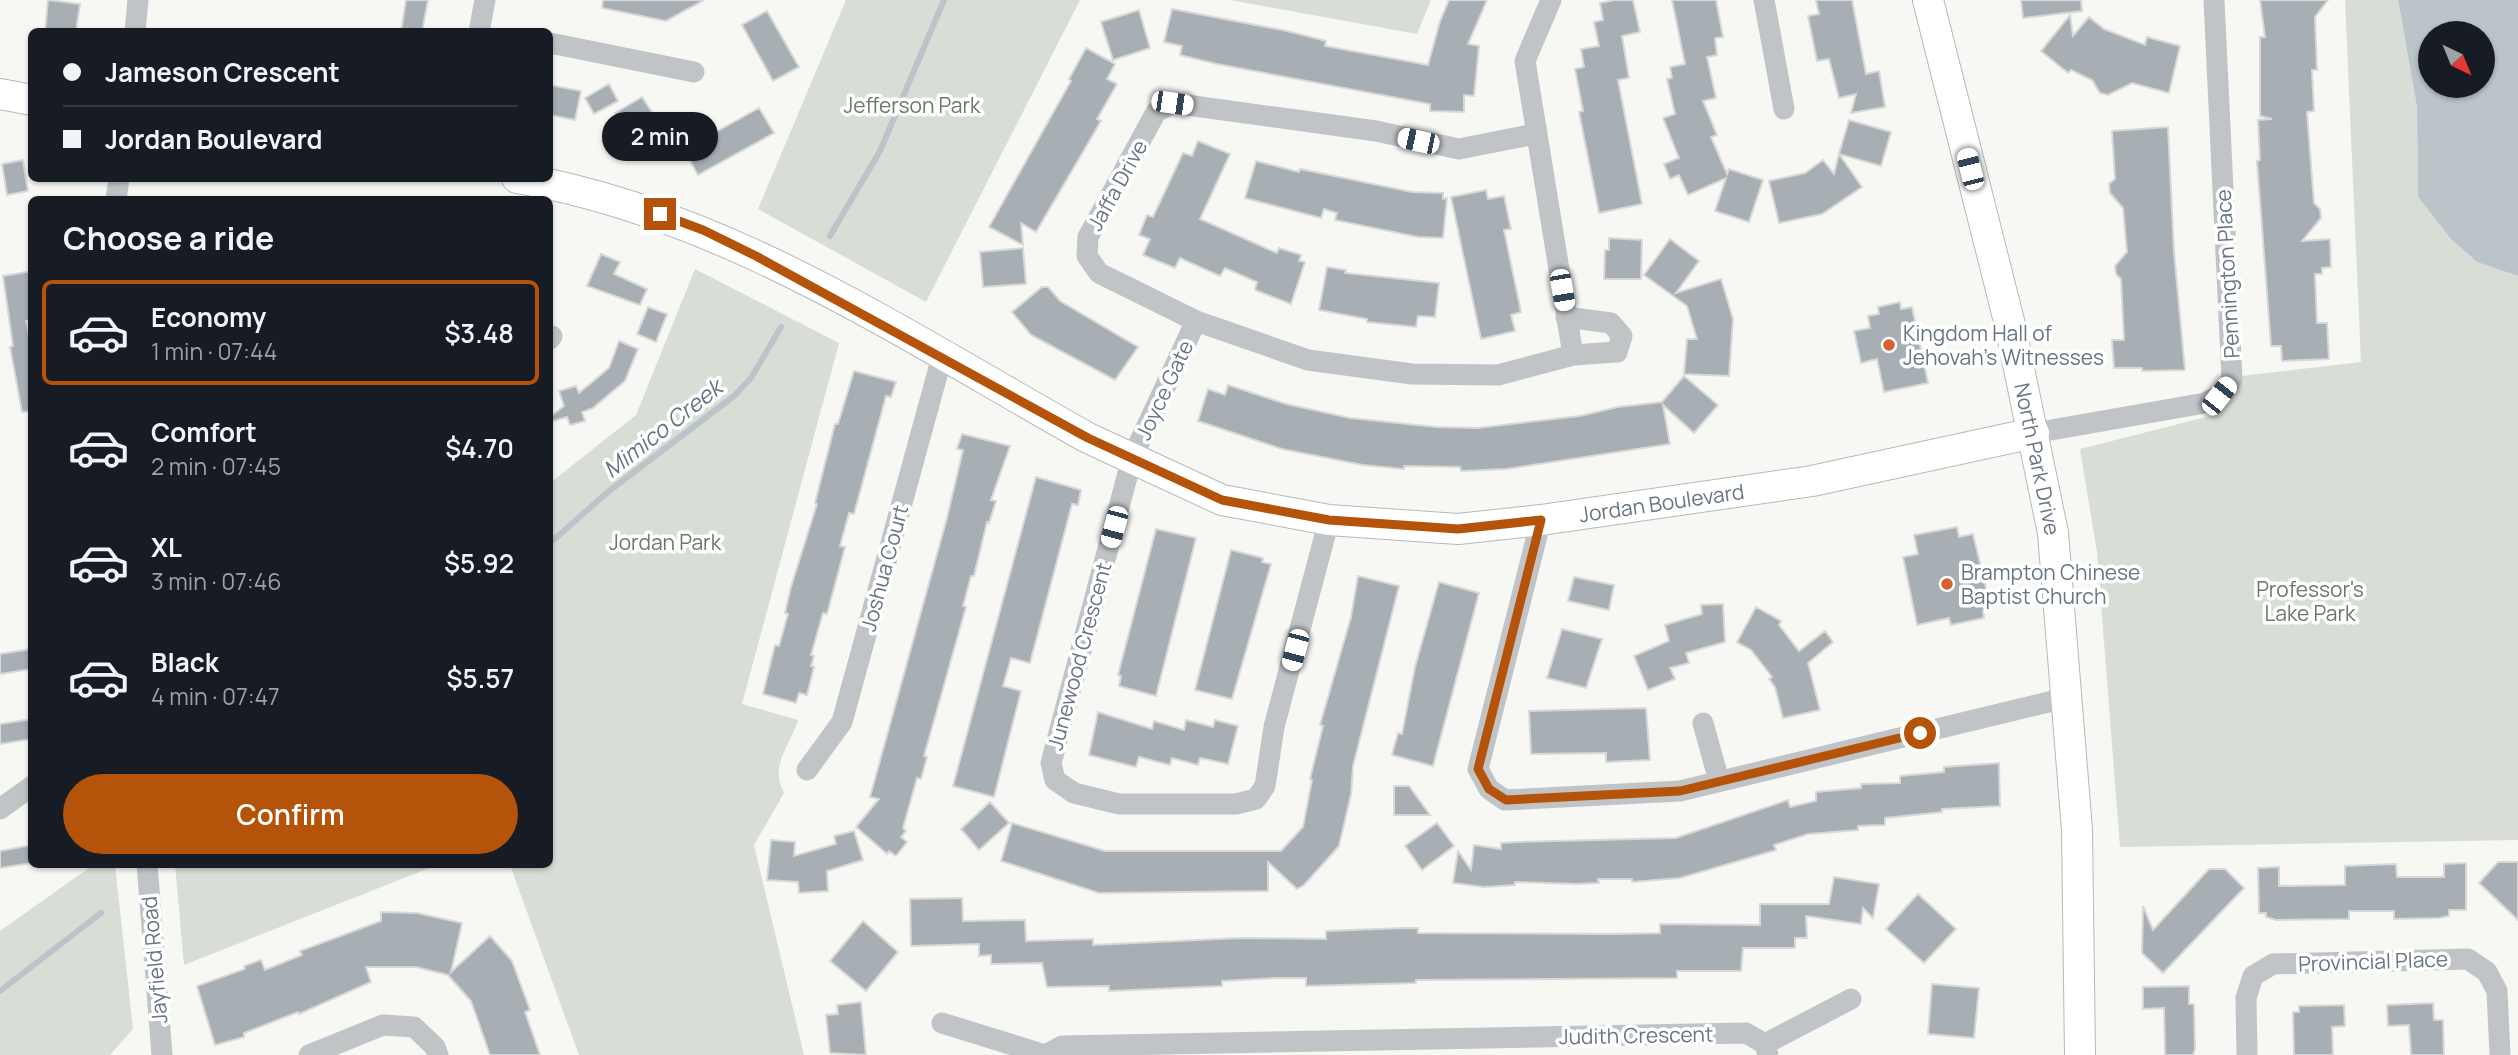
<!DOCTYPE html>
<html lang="en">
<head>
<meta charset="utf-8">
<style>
  :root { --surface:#171b24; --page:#20242c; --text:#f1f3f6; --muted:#9ea1a6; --line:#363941; --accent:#b45309 }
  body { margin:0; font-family:Manrope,sans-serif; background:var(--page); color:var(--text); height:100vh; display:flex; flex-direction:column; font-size:26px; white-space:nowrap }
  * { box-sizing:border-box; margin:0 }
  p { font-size:23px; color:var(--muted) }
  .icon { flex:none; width:38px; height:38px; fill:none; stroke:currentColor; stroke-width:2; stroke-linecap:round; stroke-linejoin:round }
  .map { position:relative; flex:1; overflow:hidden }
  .sheet { position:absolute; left:28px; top:196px; width:525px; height:672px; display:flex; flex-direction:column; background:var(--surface); border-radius:10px; box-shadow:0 2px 5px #0004 }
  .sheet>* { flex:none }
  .banner { position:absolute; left:28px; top:28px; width:525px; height:154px; border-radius:10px; box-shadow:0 2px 5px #0004; display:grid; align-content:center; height:154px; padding:0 35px; background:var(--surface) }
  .needle { width:46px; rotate:137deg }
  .tools { position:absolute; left:2418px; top:21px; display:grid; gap:14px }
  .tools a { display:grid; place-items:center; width:77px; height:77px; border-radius:50%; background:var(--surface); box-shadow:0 2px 5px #0004; font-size:35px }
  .end { position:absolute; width:32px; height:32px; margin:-16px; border:9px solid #b45309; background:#fff; box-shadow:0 0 0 4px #fff }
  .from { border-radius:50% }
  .bubble { position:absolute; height:49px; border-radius:24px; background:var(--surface); box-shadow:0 2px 5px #0004; font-size:23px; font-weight:600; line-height:49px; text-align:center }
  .car { position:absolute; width:21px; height:42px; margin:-21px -10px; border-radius:9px; box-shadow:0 0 5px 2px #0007; background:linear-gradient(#fff 24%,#345 0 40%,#fff 0 76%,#345 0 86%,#fff 0) }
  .banner b { display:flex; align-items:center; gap:24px; height:66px; font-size:26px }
  .banner b+b { border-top:2px solid var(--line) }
  .banner i { width:18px; height:18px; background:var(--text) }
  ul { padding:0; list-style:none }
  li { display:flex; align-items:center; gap:21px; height:105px; margin:0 14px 10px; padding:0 21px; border:4px solid transparent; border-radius:10px }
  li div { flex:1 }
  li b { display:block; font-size:26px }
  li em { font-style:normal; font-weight:600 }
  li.current { border-color:var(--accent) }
  li>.icon { width:63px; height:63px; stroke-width:1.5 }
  h2 { padding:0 35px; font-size:32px; line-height:84px }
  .primary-button { display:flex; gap:14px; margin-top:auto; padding:14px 35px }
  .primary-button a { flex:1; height:80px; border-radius:42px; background:var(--accent); color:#fff; font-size:28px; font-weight:600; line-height:80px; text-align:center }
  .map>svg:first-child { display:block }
  .green { fill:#d8ddd5 }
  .water { fill:#bac4c9; fill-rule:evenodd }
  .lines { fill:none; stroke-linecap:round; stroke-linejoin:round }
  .stream { stroke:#bac4c9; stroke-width:6 }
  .building { fill:#a8afb4; stroke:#d8d8d6; stroke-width:2 }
  .secondary-casing { stroke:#b5b9bd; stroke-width:32 }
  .street { stroke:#c0c4c7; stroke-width:21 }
  .secondary { stroke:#fff; stroke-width:30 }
  .route { stroke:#b45309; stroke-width:9 }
  .poi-dot { fill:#d85f32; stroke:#fff; stroke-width:2.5 }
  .labels { text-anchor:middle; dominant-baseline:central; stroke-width:7; stroke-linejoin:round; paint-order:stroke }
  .park-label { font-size:21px; fill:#697b66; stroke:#fff }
  .street-label { font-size:21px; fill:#687683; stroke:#fff }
  .poi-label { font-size:21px; fill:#687683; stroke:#fff; text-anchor:start }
  .water-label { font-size:23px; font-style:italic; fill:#63777f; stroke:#fff }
</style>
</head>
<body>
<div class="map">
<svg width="2518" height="1055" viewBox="0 0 2518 1055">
  <rect width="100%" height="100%" fill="#f7f7f4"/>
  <path class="green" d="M846 0H1080L926 302 758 209Z
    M1230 0H1431L1417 34Z
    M2345 0H2398L2417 107 2418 197 2451 239 2477 262 2518 276V840L2120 847 2097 552 2080 449 2214 415 2237 392 2242 376 2361 362Z
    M695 269 839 343 742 704 798 720C790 746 769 765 784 793L754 845 804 1055H579L510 865 550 864V483L636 415Z
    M175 864H437V865L184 965Z
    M93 865H115L133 1029 110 1055H0V931Z"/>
  <path class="water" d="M2398 0H2518V276L2477 262 2451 239 2418 197 2417 107ZM2431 33H2483V86H2431Z"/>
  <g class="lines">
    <path class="stream" d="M830 236 880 151 944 0
      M550 543 609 491 734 396 751 378 781 327
      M0 991 101 913"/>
  </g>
  <path class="building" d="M48 0 80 4 76 32H45Z
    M406 0H428L422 32H401Z
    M603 0H704L666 21 602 8Z
    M1449 0H1487L1468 44 1479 46 1474 96 1464 95V112L1430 111V104L1217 64 1180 55 1182 46 1164 42 1172 9 1287 31 1326 41 1325 46 1428 65 1440 21Z
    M1615 0H1633L1640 32 1622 36 1629 78 1618 80 1642 204 1599 213 1579 112 1583 111 1575 69 1584 67 1581 49 1599 46 1594 22 1603 20 1600 3Z
    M1672 0H1716L1723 37 1715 38 1717 55 1707 57 1716 98 1703 101 1717 135 1711 137 1727 174 1729 169 1763 180 1749 222 1715 211 1726 178 1688 195 1679 175 1670 179 1664 164 1679 158 1663 118 1675 114 1667 79 1672 78 1670 67 1685 64Z
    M1816 0H1852L1866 74 1879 71 1885 107 1851 113 1856 94 1839 98 1829 59 1817 61 1808 16 1819 14Z
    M2021 0H2081L2082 11 2023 18Z
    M2260 0H2328L2315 17 2317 70H2312L2314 111 2307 112 2314 203 2320 209 2321 218 2302 241 2330 239 2331 267 2322 268V274H2315L2317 323H2327L2329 359 2282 361 2281 346H2271L2257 161 2260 160 2258 120 2272 119 2260 116V37H2265Z
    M1139 10 1150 48 1113 60 1101 22Z
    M767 11 799 67 773 81 742 25Z
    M2070 15 2073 36 2089 17 2104 29 2145 45 2147 37 2180 46 2169 93 2132 83 2108 95 2100 93 2092 80 2071 70 2068 73 2041 51Z
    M1086 48 1115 64 1107 79 1117 84 1097 119 1101 121 1036 232 1021 223 1023 245 989 227 1071 81 1069 79Z
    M609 84 618 101 594 114 585 98Z
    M550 85 581 91 575 120 550 115Z
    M642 97 675 147 657 157 637 122 625 130 615 113Z
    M759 108 774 133 698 175 684 150Z
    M1849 120 1891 132 1881 166 1839 154Z
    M2168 127 2174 252 2185 370 2142 371V368H2114L2112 340H2124L2121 279 2116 274 2115 266 2127 252 2123 208 2110 193 2109 184 2115 179 2112 131Z
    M1198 141 1230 154 1200 219 1277 253 1279 248 1301 255 1299 261 1305 262 1291 304 1255 290 1257 282 1225 268 1220 276 1180 258 1175 268 1143 255 1150 239 1139 235 1147 215 1153 217 1183 153 1192 156Z
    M1839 154 1862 187 1822 214 1779 223 1769 181 1805 173 1823 160 1834 174Z
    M23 160 28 191 7 195 2 164Z
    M1256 161 1299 172 1300 169 1412 192 1443 193V199L1447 198 1443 238 1418 237 1335 220 1337 213 1324 209 1321 218 1245 198Z
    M1486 190 1488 199 1504 196 1511 229 1504 230 1521 312 1511 315 1515 331 1481 339 1451 197Z
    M1609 238 1642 240 1641 279H1604L1605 250H1609Z
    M1670 239 1699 261 1676 293 1721 279 1733 319 1729 376 1684 374 1687 339H1697L1687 306 1644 275Z
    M1023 248 1026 284 983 287 980 252Z
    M601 254 620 262 614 274 647 289 640 305 587 286Z
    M1327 267 1346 270 1345 273 1439 283 1435 317 1418 316 1416 327 1367 322V319L1319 310Z
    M32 271V320L26 321 32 348V411L22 412 10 347 13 346 3 276Z
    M1042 287H1048L1060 301 1138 347 1115 380 1031 335 1012 312Z
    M1900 302 1901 309 1912 307 1928 383 1884 392 1877 359 1861 363 1854 331 1870 328 1868 316 1879 314 1878 307Z
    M648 307 667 314 656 342 637 334Z
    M619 341 638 349 625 381 593 408 582 412 585 421 570 425 567 417 550 422V417L564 406 559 391 576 386 579 393 609 368Z
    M854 371 896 382 891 397 886 396 854 514 849 513 840 546 845 547 827 614 823 613 811 655 814 656 811 666 814 667 807 695 799 693 796 703 763 694 775 645 779 646 788 614 785 613 791 587 817 504 815 503 835 424H838Z
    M1684 376 1718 405 1694 433 1663 405 1670 444 1506 469 1461 471 1460 467 1404 466V469L1363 465 1282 449 1198 421 1208 389 1225 395 1228 385 1286 404 1350 418 1436 427 1477 428 1580 416 1618 407 1662 402Z
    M962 434 1010 446 991 500 996 501 989 523 987 522 974 576H971L963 606 966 607 924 756 927 757 921 779 917 778 903 828 906 831 901 837 907 842 896 856 889 851 887 854 856 827 879 799 870 797 947 518 963 450 957 449Z
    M1036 477 1081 490 1078 505 1072 504 1030 663 1011 658 1003 686 1021 691 994 797 953 786Z
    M1957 527 1959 537 1973 534 1991 609 1983 611 1984 618 1951 625 1949 618 1917 625 1903 557 1918 554 1914 535Z
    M1156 529 1196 538 1156 696 1119 686 1121 676 1118 675Z
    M1231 550 1263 558 1262 562 1271 564 1232 699 1195 690Z
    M1358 576 1399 586 1353 766 1351 794 1339 846 1304 885 1297 889 1268 862V891L1099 893 1001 861 1012 823 1105 851H1281L1303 827 1312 780 1310 779 1323 726 1320 725 1351 617Z
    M1574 577 1614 585 1609 610 1568 601Z
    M1439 582 1479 593 1433 766 1392 755 1398 733 1402 734 1415 667Z
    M1723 604 1725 642 1686 653 1689 663 1670 668 1675 679 1648 690 1634 656 1669 641 1665 625 1702 614 1701 605Z
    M1756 607 1781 621 1779 625 1799 651 1825 631 1833 642 1808 663 1820 710 1783 718 1775 687 1769 679 1772 677 1751 650 1737 642Z
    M1562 629 1602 639 1586 688 1547 678Z
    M32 649V669L0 674V654Z
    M1646 708 1650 760 1606 762V753L1531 754 1529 711Z
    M1098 712 1152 729 1154 721 1184 730 1186 720 1213 727 1215 720 1238 726 1228 764 1200 758 1198 765 1172 758 1170 765 1139 757 1136 767 1089 755Z
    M32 719V739L0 744V724Z
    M1999 763 2000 806 1942 809V812L1885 818V825L1858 826V830L1808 834 1774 845 1776 850 1680 878 1632 882V879H1598L1599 883 1576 884 1515 882V885L1484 887 1453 883 1458 851 1471 870 1474 845 1501 849V843L1519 842 1676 838 1788 800 1790 807 1816 801V792L1861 788V784L1900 783V776L1944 772V767Z
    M1394 786H1409L1430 815H1394Z
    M990 802 1009 823 979 850 961 829Z
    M1437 823 1454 846 1422 870 1405 846Z
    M854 831 863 860 827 871 828 891 799 893 798 882 767 880 771 840 795 842 794 856 836 844 834 836Z
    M32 845V863L0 868V851Z
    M2498 862H2518V920L2479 883Z
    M2466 863V910H2449V916L2439 918 2394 919V911H2349V919L2276 920 2266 917V913H2259L2258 868 2279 867V886L2345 885V866L2396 864 2397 877H2444V864Z
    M2209 869H2225L2244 888 2163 973 2142 953 2143 906 2153 930Z
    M1834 877 1879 884 1873 918 1863 908 1861 924 1806 916 1807 938H1795V948H1743L1741 971H1677V978L1416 980V983L1306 986V978H1276L1222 981V986L1109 991V986L1047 987 1042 963 991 964V955L979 956V944L911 946 910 899 962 898 963 921 1025 920 1026 941 1093 939V945L1240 938 1326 939V931L1403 928H1418V933L1614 934 1660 933V924L1760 925V904H1829Z
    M1918 894 1956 929 1924 963 1886 929Z
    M381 912 417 913 462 923 451 972 490 936 512 961 530 1010 525 1012 540 1055H490L471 1001 448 975 416 967H366L371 982 299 1014 298 1012 244 1033V1037L215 1045 197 986 245 969 244 966 261 960 265 970 302 955 300 951 381 921Z
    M863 921 898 952 866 991 830 961Z
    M1932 984 1979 988 1974 1038 1928 1034Z
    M2189 986V1004H2194L2195 1049 2193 1055H2165L2164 1008 2143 1009V987Z
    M861 1002 866 1055 830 1053 826 1015 838 1014 837 1005Z
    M2433 1003 2434 1020H2443L2444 1055H2411L2409 1025 2388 1026 2387 1005Z
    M2344 1005 2345 1026 2332 1027 2333 1055H2294L2293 1012H2299V1006Z"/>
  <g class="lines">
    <g class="secondary-casing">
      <g id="secondary">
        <path id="s1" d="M1928 0 2010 325 2053 533 2077 830 2080 1055"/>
        <path d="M0 94 32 100"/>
        <path id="s2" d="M517 178C725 213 907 337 1088 438L1222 500 1329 520 1458 529 1541 520 1812 481 2034 433"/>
      </g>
    </g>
    <path class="street" d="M1764 0 1784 109
      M135 32 138 0
      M479 32 485 0
      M550 43 694 72
      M1535 134 1459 149 1376 131 1172 103 1156 112 1088 237 1087 256 1099 273 1196 321 1308 360 1412 374 1498 375 1573 355 1525 61 1551 0
      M116 200 119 178
      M1566 317 1611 323 1622 336 1617 352 1573 355
      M1196 321 1132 458 1051 763 1055 780 1074 793 1119 804H1236L1256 799 1265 786 1274 727 1329 520
      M550 339 552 336
      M2034 433 2205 403 2219 396 2232 380 2214 0
      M1541 520 1478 769 1489 789 1505 800 1680 791 2065 698
      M1703 723 1719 781
      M807 770 842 722 942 357
      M0 809 32 786
      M147 864 162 1055
      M942 1023 1045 1055
      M1765 1044 1851 999
      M309 1055 383 1025 414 1027 435 1047 438 1055
      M1045 1055 1062 1046 1746 1033 1765 1044 1768 1055
      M2247 1055 2246 998 2253 976 2273 964 2468 959 2487 972 2497 991 2500 1055"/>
    <use href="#secondary" class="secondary"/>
  </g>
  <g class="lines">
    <path class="route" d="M660 214 703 230 756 256 1088 438 1222 500 1329 520 1458 529 1541 520 1478 769 1489 789 1506 800 1680 791 1920 733"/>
  </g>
  <g class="poi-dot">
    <circle cx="1889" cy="345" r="7"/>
    <circle cx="1947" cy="584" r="7"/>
  </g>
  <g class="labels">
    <g class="park-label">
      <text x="912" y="105">Jefferson Park</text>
      <text x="665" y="542">Jordan Park</text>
      <text x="2310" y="589">Professor's<tspan x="2310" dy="24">Lake Park</tspan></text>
    </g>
    <g class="street-label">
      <text transform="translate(1117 185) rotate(-61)">Jaffa Drive</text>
      <text transform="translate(2227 274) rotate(-93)">Pennington Place</text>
      <text transform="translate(1164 390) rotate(-65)">Joyce Gate</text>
      <text stroke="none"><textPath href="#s1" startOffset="472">North Park Drive</textPath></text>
      <text stroke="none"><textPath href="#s2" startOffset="1222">Jordan Boulevard</textPath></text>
      <text transform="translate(884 568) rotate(-75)">Joshua Court</text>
      <text transform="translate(1079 656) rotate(-75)">Junewood Crescent</text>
      <text transform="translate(154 960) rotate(-95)">Jayfield Road</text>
      <text transform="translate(2373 961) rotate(-2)">Provincial Place</text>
      <text transform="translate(1636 1035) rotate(-1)">Judith Crescent</text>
    </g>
    <g class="poi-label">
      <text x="1903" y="333">Kingdom Hall of<tspan x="1903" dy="24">Jehovah's Witnesses</tspan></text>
      <text x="1961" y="572">Brampton Chinese<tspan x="1961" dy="24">Baptist Church</tspan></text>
    </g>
    <g class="water-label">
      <text transform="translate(662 428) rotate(-38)">Mimico Creek</text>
    </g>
  </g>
</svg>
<div class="tools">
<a><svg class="needle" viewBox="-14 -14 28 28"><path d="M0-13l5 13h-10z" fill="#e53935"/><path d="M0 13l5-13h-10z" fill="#9ea1a6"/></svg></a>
</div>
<i class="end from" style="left:1920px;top:733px"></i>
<i class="end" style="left:660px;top:214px"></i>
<div class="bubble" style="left:602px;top:112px;width:116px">2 min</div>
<i class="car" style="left:1172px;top:103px;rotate:98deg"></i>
<i class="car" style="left:1418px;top:141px;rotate:282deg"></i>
<i class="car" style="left:1970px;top:169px;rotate:346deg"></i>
<i class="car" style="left:1562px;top:290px;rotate:170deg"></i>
<i class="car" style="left:2219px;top:396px;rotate:38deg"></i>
<i class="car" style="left:1114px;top:527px;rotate:195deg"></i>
<i class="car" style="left:1295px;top:650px;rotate:195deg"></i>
<div class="banner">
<b><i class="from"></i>Jameson Crescent</b>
<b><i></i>Jordan Boulevard</b>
</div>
<section class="sheet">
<h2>Choose a ride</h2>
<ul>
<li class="current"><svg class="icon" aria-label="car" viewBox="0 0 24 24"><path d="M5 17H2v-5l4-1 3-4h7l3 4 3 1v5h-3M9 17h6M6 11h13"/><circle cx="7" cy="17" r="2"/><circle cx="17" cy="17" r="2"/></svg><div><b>Economy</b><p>1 min · 07:44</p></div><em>$3.48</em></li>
<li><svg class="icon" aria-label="car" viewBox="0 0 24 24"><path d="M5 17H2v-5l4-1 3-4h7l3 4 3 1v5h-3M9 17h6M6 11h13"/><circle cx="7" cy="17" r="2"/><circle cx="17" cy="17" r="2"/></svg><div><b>Comfort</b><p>2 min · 07:45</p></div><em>$4.70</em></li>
<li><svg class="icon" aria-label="car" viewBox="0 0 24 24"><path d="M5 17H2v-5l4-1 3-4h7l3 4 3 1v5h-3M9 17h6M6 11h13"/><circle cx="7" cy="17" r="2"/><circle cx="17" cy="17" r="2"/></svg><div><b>XL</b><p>3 min · 07:46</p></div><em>$5.92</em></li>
<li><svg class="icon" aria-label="car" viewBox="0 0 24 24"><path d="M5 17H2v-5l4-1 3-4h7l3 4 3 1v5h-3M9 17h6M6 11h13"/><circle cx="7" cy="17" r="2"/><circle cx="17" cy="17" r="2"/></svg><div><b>Black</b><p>4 min · 07:47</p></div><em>$5.57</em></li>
</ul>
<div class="primary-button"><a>Confirm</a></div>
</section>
</div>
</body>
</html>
